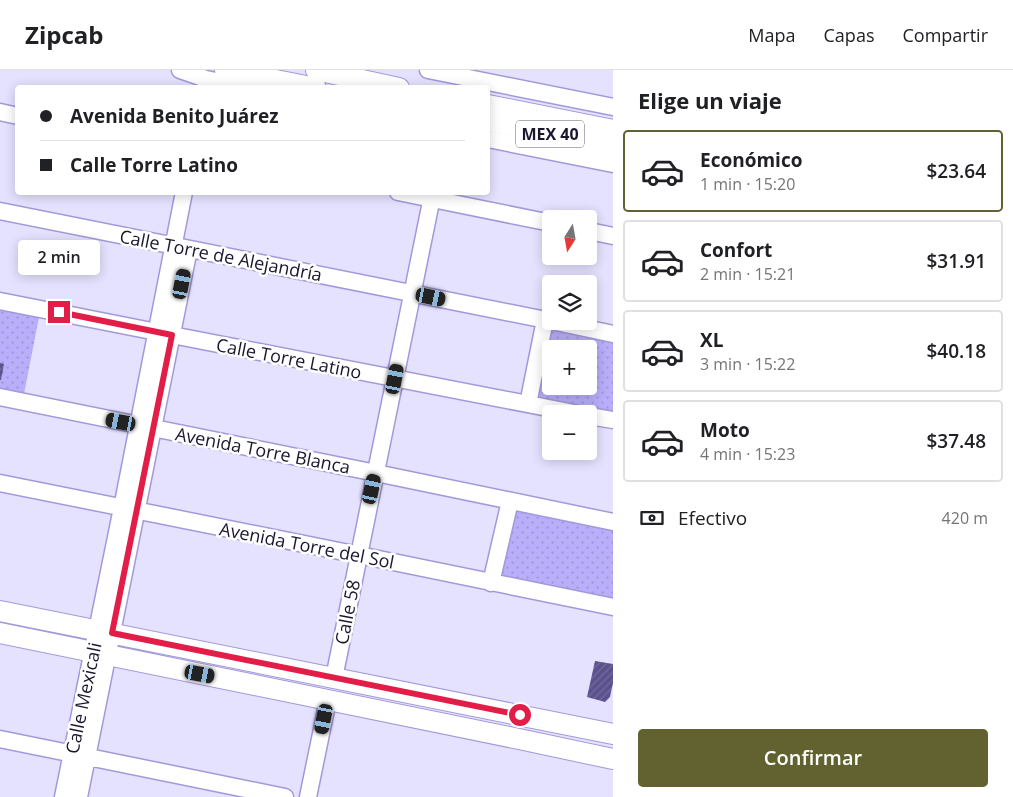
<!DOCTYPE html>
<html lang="es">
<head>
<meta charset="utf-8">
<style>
  :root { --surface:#fff; --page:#f6f6f6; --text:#202124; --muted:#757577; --line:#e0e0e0; --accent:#61622f }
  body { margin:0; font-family:"Open Sans",sans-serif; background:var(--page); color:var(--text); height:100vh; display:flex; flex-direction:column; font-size:19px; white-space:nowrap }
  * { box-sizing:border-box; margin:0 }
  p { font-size:16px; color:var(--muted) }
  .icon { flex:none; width:28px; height:28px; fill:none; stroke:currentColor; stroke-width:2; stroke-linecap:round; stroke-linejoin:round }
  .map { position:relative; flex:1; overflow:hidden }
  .sheet { display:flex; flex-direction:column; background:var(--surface); width:400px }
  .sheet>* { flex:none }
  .top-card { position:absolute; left:15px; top:15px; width:475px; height:110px; border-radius:5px; box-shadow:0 2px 12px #0003; display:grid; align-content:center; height:110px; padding:0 25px; background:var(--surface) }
  .needle { width:32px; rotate:191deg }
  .controls { position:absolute; left:542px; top:140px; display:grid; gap:10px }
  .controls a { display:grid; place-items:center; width:55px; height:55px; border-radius:5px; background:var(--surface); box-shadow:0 2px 12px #0003; font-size:25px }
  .end { position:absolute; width:22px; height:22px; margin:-11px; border:6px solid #e11d48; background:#fff; box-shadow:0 0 0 2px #fff }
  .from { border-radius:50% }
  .bubble { position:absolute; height:35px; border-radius:5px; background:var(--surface); box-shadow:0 2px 12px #0003; font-size:16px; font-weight:600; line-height:35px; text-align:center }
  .car { position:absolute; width:15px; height:30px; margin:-15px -8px; border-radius:6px; box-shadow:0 0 4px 1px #0007; background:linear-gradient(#222 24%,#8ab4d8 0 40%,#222 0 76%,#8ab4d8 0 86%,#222 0) }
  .top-card b { display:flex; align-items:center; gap:18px; height:48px; font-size:19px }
  .top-card b+b { border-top:1px solid var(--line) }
  .top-card i { width:12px; height:12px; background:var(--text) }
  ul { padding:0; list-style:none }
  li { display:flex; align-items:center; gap:15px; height:82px; margin:0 10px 8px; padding:0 15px; border:2px solid var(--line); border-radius:5px }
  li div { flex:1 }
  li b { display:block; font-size:19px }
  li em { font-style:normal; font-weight:600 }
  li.current { border-color:var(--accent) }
  li>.icon { width:45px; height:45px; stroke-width:1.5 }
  h2 { padding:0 25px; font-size:22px; line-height:60px }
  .pay { display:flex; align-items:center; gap:12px; height:55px; padding:0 25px; font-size:19px }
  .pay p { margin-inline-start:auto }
  .button { display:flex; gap:10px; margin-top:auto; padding:10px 25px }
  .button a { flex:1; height:58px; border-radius:5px; background:var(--accent); color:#fff; font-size:20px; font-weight:600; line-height:58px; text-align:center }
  header { display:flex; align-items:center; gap:30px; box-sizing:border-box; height:70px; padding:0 25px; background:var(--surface); border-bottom:1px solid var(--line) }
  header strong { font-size:24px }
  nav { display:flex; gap:28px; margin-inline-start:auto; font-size:18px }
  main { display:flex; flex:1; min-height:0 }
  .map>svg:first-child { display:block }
  .green { fill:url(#green-dots); fill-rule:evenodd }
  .building { fill:url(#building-hatch) }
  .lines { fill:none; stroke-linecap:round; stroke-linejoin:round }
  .minor-casing { stroke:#a299db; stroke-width:19 }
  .major-casing { stroke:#a299db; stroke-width:22 }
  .minor { stroke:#fff; stroke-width:16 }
  .major { stroke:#fff; stroke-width:20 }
  .route { stroke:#e11d48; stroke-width:6 }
  .labels { text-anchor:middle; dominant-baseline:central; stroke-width:5; stroke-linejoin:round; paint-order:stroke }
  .shield { fill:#fff; stroke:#5f5c6d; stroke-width:1 }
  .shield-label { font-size:16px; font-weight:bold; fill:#1b162f }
  .street-label { font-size:18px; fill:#1b162f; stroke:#fff }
</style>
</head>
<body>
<header>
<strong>Zipcab</strong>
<nav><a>Mapa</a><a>Capas</a><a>Compartir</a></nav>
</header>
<main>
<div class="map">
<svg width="613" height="727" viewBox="0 0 613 727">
  <defs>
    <pattern id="green-dots" width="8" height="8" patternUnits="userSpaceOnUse" patternTransform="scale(1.25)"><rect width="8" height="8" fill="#b8aef9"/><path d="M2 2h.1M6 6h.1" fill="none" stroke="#9e95d6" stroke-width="1.8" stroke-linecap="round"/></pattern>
    <pattern id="building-hatch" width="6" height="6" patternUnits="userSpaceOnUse" patternTransform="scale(1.25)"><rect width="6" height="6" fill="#5b518d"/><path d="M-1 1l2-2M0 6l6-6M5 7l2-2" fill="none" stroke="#736b9a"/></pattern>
  </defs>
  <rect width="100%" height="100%" fill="#e4e2fe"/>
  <path class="green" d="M0 234 40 242 23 329 0 324Z
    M550 255 613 268V345L533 330ZM551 279H589V316H551Z
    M512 435 613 456V532L495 510Z"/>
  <path class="building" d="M0 293 4 294 1 310H0Z
    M595 591 613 594V613L611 622 610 627 605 632 587 627Z"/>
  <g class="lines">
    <g class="minor-casing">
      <path id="minor" d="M180 0 206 9 249 18
        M428 0 613 37
        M0 42 18 46
        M488 69 613 94
        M398 122 551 153
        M0 141 551 251
        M589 161 613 166
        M0 231 172 265 579 344
        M552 251 613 264
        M0 327 376 403 613 452
        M528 334 545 250
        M589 346 613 350
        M0 413 359 485 613 537
        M491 513 510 431
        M334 608 433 122
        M0 669 285 727
        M63 727 122 438 184 122
        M79 727 189 179
        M308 727 328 630"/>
    </g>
    <g class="major-casing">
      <path id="major" d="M225 0 316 18
        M316 0 399 18
        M488 35 613 60
        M488 51 613 77
        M0 541 613 664
        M0 563 519 669 613 689"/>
    </g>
    <use href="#minor" class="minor"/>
    <use href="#major" class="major"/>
  </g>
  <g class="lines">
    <path class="route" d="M59 242 172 265 112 563 520 645"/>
  </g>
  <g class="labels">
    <rect class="shield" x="516" y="50.5" width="68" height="27" rx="4"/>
    <g class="shield-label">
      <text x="550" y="64">MEX 40</text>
    </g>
    <g class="street-label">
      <text transform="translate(221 185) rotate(11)">Calle Torre de Alejandría</text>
      <text transform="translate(289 288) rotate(11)">Calle Torre Latino</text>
      <text transform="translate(263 380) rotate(11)">Avenida Torre Blanca</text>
      <text transform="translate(307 475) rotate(11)">Avenida Torre del Sol</text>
      <text transform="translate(347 542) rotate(-79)">Calle 58</text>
      <text transform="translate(83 628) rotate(-78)">Calle Mexicali</text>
    </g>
  </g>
</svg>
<div class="controls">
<a><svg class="needle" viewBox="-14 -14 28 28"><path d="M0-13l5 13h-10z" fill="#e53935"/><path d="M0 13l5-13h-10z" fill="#757577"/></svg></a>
<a><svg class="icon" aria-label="layers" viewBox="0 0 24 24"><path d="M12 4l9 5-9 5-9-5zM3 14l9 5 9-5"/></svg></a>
<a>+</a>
<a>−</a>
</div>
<i class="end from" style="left:520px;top:645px"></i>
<i class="end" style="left:59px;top:242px"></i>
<div class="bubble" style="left:18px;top:170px;width:82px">2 min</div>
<i class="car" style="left:182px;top:214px;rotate:11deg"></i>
<i class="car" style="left:431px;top:227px;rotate:102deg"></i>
<i class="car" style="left:395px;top:309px;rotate:11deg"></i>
<i class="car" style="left:121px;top:352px;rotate:281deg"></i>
<i class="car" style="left:372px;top:419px;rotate:12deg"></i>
<i class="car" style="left:200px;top:604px;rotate:101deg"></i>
<i class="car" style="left:324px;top:649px;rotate:191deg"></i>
<div class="top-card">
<b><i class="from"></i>Avenida Benito Juárez</b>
<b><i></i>Calle Torre Latino</b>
</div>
</div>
<section class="sheet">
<h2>Elige un viaje</h2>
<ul>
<li class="current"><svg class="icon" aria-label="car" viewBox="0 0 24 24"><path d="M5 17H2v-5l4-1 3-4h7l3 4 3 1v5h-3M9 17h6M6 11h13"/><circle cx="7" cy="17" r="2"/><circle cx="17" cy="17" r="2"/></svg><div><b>Económico</b><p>1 min · 15:20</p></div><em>$23.64</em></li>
<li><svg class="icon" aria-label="car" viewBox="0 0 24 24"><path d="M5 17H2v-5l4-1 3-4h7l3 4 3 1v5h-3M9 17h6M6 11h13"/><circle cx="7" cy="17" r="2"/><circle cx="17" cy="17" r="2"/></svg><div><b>Confort</b><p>2 min · 15:21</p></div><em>$31.91</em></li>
<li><svg class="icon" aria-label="car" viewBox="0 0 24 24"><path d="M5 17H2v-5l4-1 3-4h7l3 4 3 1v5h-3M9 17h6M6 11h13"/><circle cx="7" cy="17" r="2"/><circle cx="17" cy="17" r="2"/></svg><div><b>XL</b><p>3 min · 15:22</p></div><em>$40.18</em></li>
<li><svg class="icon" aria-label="car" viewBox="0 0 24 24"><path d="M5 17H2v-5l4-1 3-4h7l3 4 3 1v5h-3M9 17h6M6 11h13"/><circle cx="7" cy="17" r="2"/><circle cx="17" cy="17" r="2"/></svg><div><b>Moto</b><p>4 min · 15:23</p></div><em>$37.48</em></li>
</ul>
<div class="pay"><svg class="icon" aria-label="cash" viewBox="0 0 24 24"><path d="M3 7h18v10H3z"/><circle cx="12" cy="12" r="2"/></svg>Efectivo<p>420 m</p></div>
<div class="button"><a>Confirmar</a></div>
</section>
</main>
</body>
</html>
